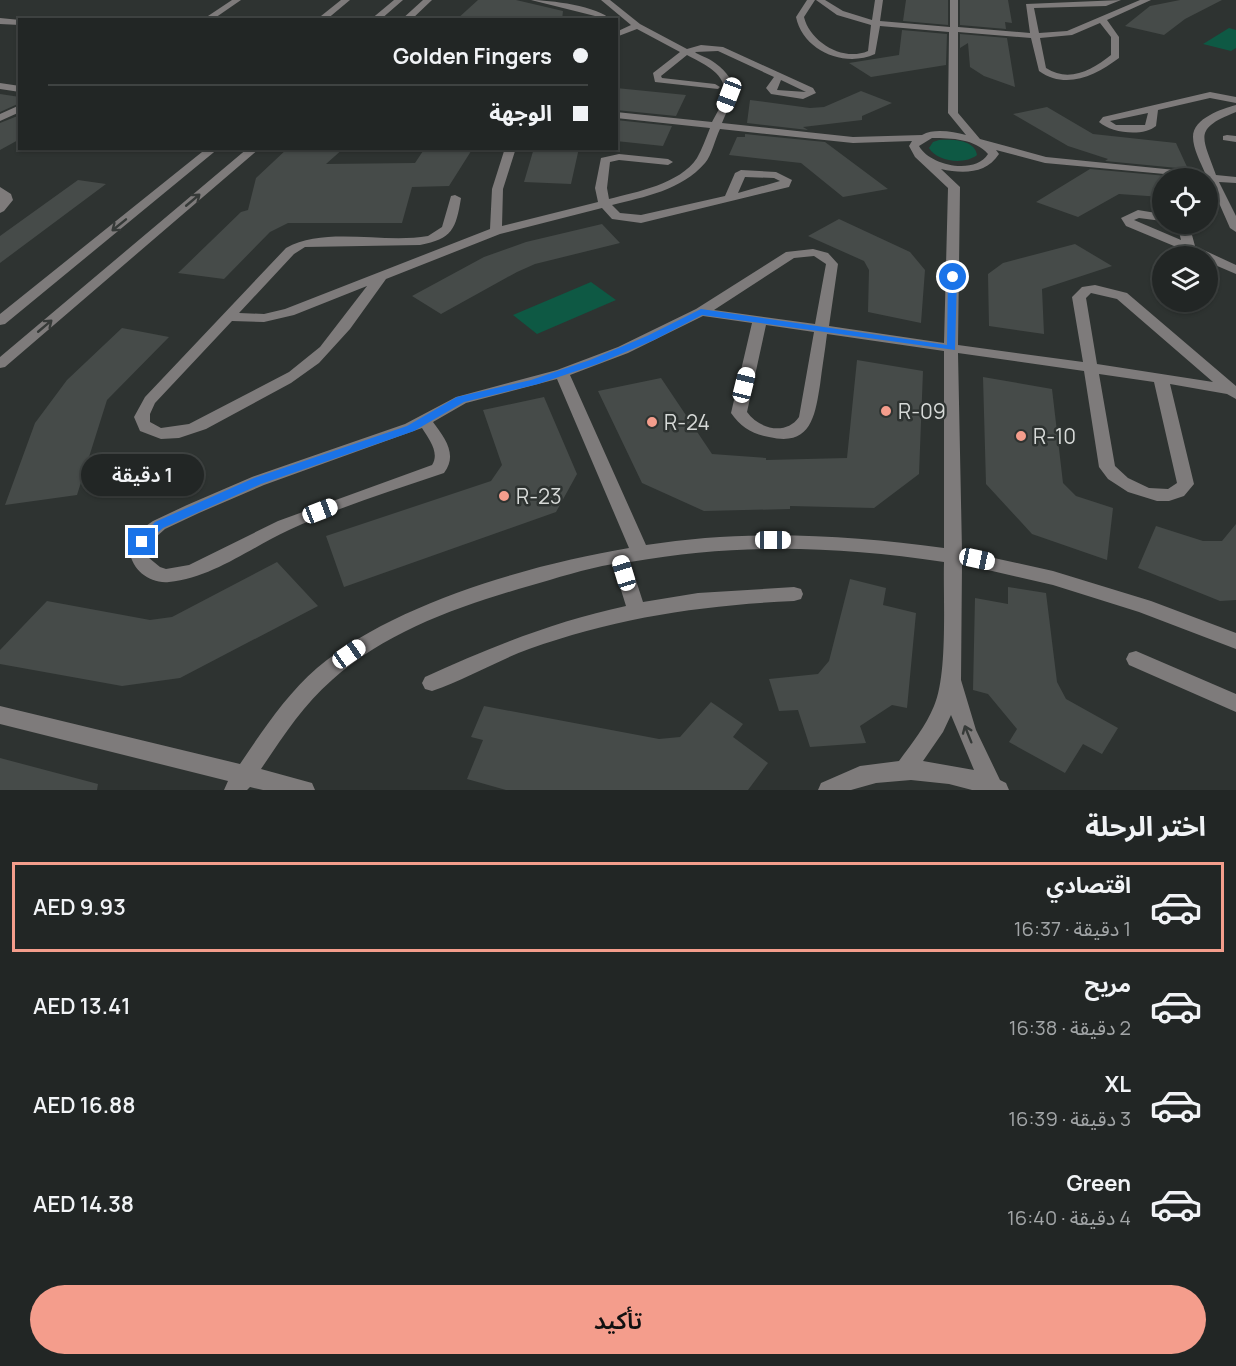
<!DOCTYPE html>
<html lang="ar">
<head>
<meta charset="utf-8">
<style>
  :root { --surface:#222625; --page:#2a2e2d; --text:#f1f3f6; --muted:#a2a5a7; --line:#3f4342; --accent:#f49d8c }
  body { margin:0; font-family:Manrope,"Noto Sans Arabic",sans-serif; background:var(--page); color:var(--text); direction:rtl; height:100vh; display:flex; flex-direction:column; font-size:22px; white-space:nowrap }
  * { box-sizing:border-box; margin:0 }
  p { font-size:20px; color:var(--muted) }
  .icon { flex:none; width:33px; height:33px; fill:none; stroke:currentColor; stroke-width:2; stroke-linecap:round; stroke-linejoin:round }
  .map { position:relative; height:790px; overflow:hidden; direction:ltr }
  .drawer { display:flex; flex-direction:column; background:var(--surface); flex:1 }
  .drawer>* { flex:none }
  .guide { position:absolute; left:18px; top:18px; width:600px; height:132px; border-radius:0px; box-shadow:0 2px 4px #0004,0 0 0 2px var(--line); direction:rtl; display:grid; align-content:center; height:132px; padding:0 30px; background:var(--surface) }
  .tools { position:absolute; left:1152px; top:168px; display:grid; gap:12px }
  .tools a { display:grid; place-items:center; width:66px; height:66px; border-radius:50%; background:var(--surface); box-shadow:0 2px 4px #0004,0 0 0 2px var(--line); font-size:30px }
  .end { position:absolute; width:27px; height:27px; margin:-14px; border:8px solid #1a73e8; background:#fff; box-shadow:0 0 0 3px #fff }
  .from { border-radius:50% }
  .bubble { position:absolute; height:42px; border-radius:21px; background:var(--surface); box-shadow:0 2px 4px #0004,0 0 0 2px var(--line); font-size:20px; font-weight:600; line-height:42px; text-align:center; direction:rtl }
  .car { position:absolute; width:18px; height:36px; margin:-18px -9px; border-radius:8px; box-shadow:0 0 4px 2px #0007; background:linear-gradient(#fff 24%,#345 0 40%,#fff 0 76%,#345 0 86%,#fff 0) }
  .guide b { display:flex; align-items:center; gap:21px; height:57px; font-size:22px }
  .guide b+b { border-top:2px solid var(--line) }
  .guide i { width:15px; height:15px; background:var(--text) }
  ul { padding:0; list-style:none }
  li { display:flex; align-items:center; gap:18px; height:90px; margin:0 12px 9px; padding:0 18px; border:3px solid transparent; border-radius:0px }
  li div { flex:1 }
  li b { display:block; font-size:22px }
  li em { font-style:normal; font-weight:600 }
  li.selected { border-color:var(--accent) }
  li>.icon { width:54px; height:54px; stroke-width:1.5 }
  h2 { padding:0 30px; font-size:27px; line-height:72px }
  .primary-button { display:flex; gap:12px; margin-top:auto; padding:12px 30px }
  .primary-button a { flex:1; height:69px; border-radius:36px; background:var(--accent); color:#111; font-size:24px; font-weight:600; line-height:69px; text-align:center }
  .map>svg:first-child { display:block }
  .green { fill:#0e5944 }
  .building { fill:#464b49 }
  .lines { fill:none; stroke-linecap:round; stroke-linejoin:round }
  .minor { fill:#7e7b7b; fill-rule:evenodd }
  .oneway { stroke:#363a38 }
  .route { fill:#1a73e8 }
  .poi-dot { fill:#f49d8c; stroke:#2e3331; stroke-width:2 }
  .labels { text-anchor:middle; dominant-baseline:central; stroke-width:5; stroke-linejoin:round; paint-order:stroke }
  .poi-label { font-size:21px; fill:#d7dad8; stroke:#2e3331; text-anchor:start }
</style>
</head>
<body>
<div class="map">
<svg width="1236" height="790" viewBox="0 0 1236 790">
  <rect width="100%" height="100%" fill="#2e3331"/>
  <path class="green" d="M1229 28 1236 30V48L1231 51 1203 44Z
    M939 140C951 139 975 139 977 155 965 165 937 162 929 148L933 142Z
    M591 282 616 300 537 334 513 315Z"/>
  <path class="building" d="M478 0H516L563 11 562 20H456Z
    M906 0H948V25L903 21Z
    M960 0H1008L1012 23 1005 22 1006 29 960 25Z
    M1180 0H1222L1185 19 1164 35 1125 26 1150 6Z
    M902 30 947 34 946 65 871 77 849 63 899 55Z
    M960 34 1007 38 1015 87 984 76 970 67 968 43 960 48Z
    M616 88 686 95 676 116 616 110Z
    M861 91 892 103 862 116V120L803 127 808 130 747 123 750 100 810 108 824 107Z
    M0 94 20 97V103L0 112Z
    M1047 107 1093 134 1176 143 1188 169 1105 161 1108 159 1068 146 1013 114Z
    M20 115V139L0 150V123Z
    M616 120 672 126 663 146 616 141Z
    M745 134 825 142 888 189 843 197 801 163 729 155 737 137H745Z
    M288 148H344L326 164 415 163 425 148H473L449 186 412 187 402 223H288L270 232 224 279 178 273 241 212 248 210 256 178Z
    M534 148H579L571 184 524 182Z
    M1090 169 1189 178H1162V197L1119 194 1078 217 1036 202Z
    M78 180 106 184 0 263V236Z
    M839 219 910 252 925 270 921 323 868 312 869 270 864 261 808 236Z
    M602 224 620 243 535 264 517 272 441 314 412 296 484 257 526 242Z
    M1075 244 1112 266 1042 289 1044 334 989 326 988 274 1003 263Z
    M122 328 169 337 107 400 77 495 5 505 35 423 67 380Z
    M857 360 923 371 919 474 874 508 790 506V509L704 511 642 483 598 391 661 378 712 454 766 458V460L847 458Z
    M983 377 1052 389 1063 483 1076 496 1113 508 1107 560 1032 534 986 484Z
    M544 397 577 474 556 512 344 587 326 536 491 481 502 465 483 410Z
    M1236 524V600L1220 601 1138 568 1156 526 1203 541H1222Z
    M277 562 318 606 180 678 122 686 0 664V650L47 601 150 620 172 617Z
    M850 579 886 588 883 605 916 613 907 708 892 705 860 726 866 743 810 747 798 710 779 711 769 679 818 674 829 661Z
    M1008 587 1046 593 1057 682 1066 699 1118 728 1102 754 1083 744 1065 773 1009 742 1017 729 988 694 973 690 975 598 1008 604Z
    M711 702 743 724 733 737 768 763 748 790H506L467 779 483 740 471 737 484 706 659 739 680 737Z
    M0 758 98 784 97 790H0Z"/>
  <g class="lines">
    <path class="minor" d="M232 0H241L212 20H202Z
      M341 0H350L326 20H316Z
      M394 0H403L380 20H370Z
      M423 0H432L411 20H401Z
      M531 0C549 0 599 6 611 20H602L599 17Z
      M601 0H610L640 24 687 49 701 45 723 47 813 88 816 93 803 99 771 94 766 88 774 77 718 51 695 52C698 55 709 58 715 63 742 83 733 97 722 123L853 137 922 135C935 128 953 132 966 135L948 113 949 32 880 26 875 54C845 68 803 51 796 17L807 0H815L804 17C810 42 843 62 868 51L871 25 837 15 816 0H825L843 11 872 20 875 0H883L880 21 950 27V0H958V27L1030 33 1026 4 1121 0 1106 6 1034 8 1039 33 1067 31 1140 0H1151L1107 20 1119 37V58C1095 76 1066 90 1039 71L1031 38 958 32V113L980 139 1046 157 1205 173C1201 163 1193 149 1193 137 1193 118 1222 109 1236 105V112C1193 129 1202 136 1216 175L1236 177V183L1219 182 1236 216V232L1230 228 1208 178 1045 163 996 150 999 154C986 174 963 174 941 169L960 187 958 345 1083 362 1072 297 1082 287 1095 285 1127 293 1236 386V399L1227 394 1170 384 1194 484 1184 496 1169 501H1157L1128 492 1108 479 1099 467 1084 371 958 353 962 551 1053 571 1151 601 1236 633V649L1139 612 1053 585 962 564 961 680 976 730 1000 780 1006 783 1009 790H972L949 784 911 780 876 783 851 790H818L821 783 860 766 899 761C912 743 926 726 934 706 948 674 943 599 944 562 834 546 740 543 630 562L643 602 698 593 794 587 801 589 803 594 801 599 794 601C702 605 615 618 529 649 496 661 465 680 432 691L425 689 422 683 425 677C490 647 556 621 626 606L613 564C584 569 557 578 529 586 459 606 387 631 332 680 303 705 282 738 261 769L312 783 315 790H263L250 787 247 790H224L228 781 0 724V706L240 764C263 730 286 695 317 668 394 603 533 564 629 548L557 379 466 403 433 422C445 438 458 455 444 473 392 491 339 507 289 530 250 548 212 578 169 582 150 584 132 570 130 552L143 528 153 521 187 505 252 477 405 424 456 397 557 370 618 347 696 309 786 252 813 249 828 253 838 264 829 326 944 343 948 188 915 157 909 146 912 141 853 143 720 129C715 139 712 155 705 163 682 190 644 197 612 205L620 213 641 215 725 196 735 173 741 170 776 172 792 180 789 187 641 223 612 219 602 208 500 234 386 279 350 329 319 363 291 383 206 429 179 438 161 439 140 431 134 417 145 397 286 248C325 226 384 244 428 236L442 227 451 196 455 195 461 198C456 229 452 239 420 245L305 247 294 254 239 313 264 314 285 309 490 229 492 189 505 148H516L503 189 502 226 598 202 595 188 601 158 619 154 668 159 673 162 668 165 619 160 610 162 607 188 609 199C636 192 680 184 697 158 702 149 706 138 710 128L616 118V112L712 122C716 114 723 104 724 95 728 74 702 63 687 55L661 76 662 78 715 84 720 87 718 89 655 82 653 73 680 52 637 29 616 37V32L631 25ZM1100 23 1111 37V55C1092 70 1069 83 1046 68L1040 38 1072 35ZM781 80 806 92 777 90ZM932 138C952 138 975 139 988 154 975 175 930 166 919 146ZM745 177 774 178 780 181 738 193ZM814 256 826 264 815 324 714 310 794 258ZM367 286 320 347 289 372 189 424 161 428 150 422V414L155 403 232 321 264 322 294 315ZM1091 293 1117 299 1213 382 1097 364 1086 298ZM703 316 752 323 731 413C741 427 752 434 769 437 811 447 815 416 820 385 822 368 825 351 827 334L944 351V548C845 535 746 529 646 545L570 375 628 353ZM766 325 814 332 799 417C786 436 759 429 747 412ZM1099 374 1154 382 1177 483 1168 489 1149 488 1128 478 1115 466ZM422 428C429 439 440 453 432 465L278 521 189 565 166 569 160 567 149 558 148 552 156 537 165 529 199 513 264 485ZM951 715 974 770 923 761 943 732Z
      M0 18 20 20V25L0 24Z
      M0 83 20 86V92L0 89Z
      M1210 92 1236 97V103L1210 98 1158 110 1156 126C1143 137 1111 133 1099 122L1103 117ZM1148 113 1145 125H1116L1110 121Z
      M20 105V112L0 121V114Z
      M1227 135 1236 136V142L1223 140V136Z
      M207 148H219L5 324 0 325V314Z
      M248 148H260L5 367 0 368V357Z
      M0 187 11 194 13 200 4 211 0 213Z
      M1138 210 1162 214V221L1139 218 1134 220 1181 240 1177 224H1189L1195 246 1236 265V274L1208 262V256H1198L1126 226 1121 218Z
      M1136 651 1236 694V712L1129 665 1126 659 1129 653Z"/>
  </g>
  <defs><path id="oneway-shaft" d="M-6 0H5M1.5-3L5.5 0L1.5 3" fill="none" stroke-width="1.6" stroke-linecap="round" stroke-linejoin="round" transform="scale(1.5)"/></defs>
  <g class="oneway">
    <use href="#oneway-shaft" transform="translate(193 200) rotate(-40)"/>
    <use href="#oneway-shaft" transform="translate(119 225) rotate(141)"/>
    <use href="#oneway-shaft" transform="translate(45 326) rotate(-40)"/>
    <use href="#oneway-shaft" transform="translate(968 734) rotate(-112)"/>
  </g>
  <path class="route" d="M953 275 957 277 955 350 702 315 654 340 597 364 538 384 464 402 414 431 261 484 163 528 142 546 137 542 155 522 254 478 407 426 457 397 531 380 590 360 647 336 701 309 947 345 948 277Z"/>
  <g class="poi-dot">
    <circle cx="886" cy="411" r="6"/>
    <circle cx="652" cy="422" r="6"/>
    <circle cx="1021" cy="436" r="6"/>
    <circle cx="504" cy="496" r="6"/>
  </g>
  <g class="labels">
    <g class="poi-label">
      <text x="898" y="411">R-09</text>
      <text x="664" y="422">R-24</text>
      <text x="1033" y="436">R-10</text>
      <text x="516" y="496">R-23</text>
    </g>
  </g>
</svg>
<div class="tools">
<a><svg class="icon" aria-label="locate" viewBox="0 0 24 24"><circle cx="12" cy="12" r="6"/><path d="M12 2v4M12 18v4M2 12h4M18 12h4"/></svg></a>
<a><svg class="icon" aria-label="layers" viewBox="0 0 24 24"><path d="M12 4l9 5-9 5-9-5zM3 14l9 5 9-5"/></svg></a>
</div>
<i class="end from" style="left:953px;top:277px"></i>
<i class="end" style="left:142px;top:542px"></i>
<div class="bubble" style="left:81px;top:454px;width:123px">1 دقيقة</div>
<i class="car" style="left:729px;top:95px;rotate:201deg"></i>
<i class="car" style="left:744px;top:385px;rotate:14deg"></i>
<i class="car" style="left:320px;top:511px;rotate:69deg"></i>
<i class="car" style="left:773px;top:540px;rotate:90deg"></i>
<i class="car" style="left:977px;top:559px;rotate:102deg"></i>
<i class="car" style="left:624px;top:573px;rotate:343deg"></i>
<i class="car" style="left:349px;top:654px;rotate:55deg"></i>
<div class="guide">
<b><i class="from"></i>Golden Fingers</b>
<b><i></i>الوجهة</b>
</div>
</div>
<section class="drawer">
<h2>اختر الرحلة</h2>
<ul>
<li class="selected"><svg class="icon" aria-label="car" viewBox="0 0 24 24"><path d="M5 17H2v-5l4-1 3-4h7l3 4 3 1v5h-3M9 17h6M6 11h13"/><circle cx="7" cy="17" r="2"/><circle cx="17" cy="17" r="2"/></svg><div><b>اقتصادي</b><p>1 دقيقة · 16:37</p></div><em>AED 9.93</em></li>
<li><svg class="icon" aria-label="car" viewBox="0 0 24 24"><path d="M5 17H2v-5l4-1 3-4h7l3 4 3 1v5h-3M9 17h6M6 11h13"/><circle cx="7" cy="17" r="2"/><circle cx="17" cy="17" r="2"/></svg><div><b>مريح</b><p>2 دقيقة · 16:38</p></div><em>AED 13.41</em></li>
<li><svg class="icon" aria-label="car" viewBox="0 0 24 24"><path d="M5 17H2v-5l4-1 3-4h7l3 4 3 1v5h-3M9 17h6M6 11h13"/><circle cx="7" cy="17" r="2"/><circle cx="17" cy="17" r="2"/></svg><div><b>XL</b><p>3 دقيقة · 16:39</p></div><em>AED 16.88</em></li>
<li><svg class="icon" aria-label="car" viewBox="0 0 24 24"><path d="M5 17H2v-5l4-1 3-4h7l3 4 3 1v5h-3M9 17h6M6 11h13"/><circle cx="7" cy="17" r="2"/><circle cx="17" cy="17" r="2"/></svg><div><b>Green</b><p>4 دقيقة · 16:40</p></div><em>AED 14.38</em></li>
</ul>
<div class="primary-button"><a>تأكيد</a></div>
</section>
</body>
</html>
